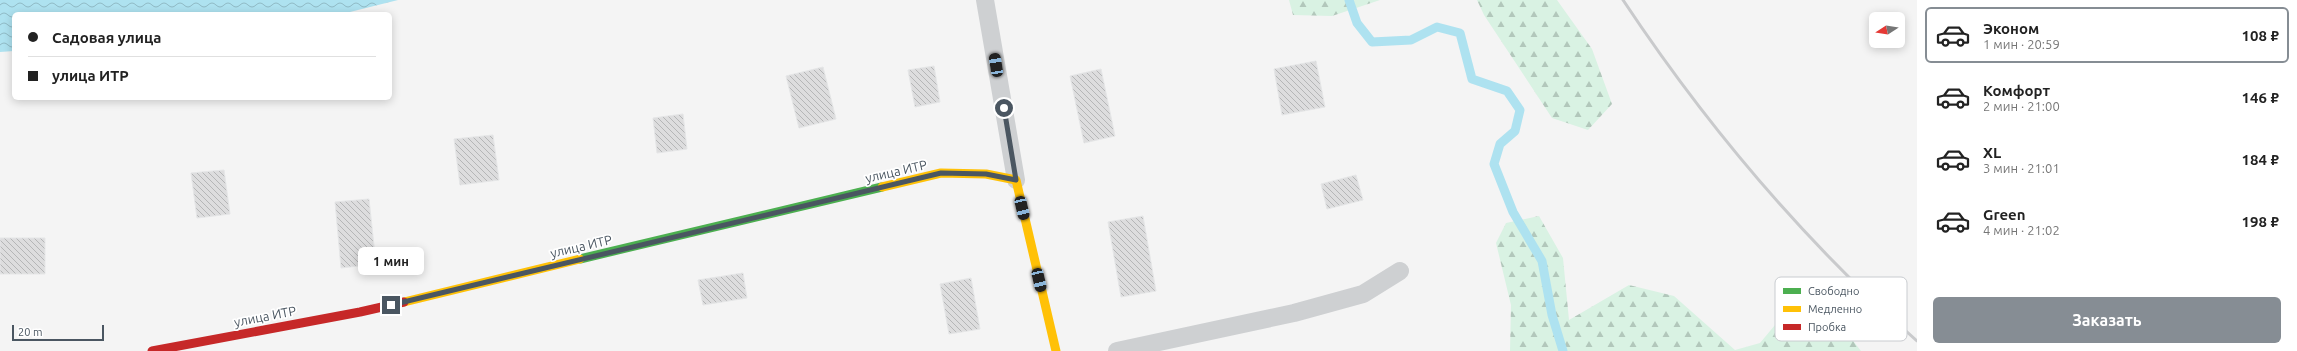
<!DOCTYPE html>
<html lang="ru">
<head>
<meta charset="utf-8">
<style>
  :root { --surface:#fff; --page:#f2f2f2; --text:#222; --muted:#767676; --line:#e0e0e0; --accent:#868d94 }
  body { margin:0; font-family:Ubuntu,sans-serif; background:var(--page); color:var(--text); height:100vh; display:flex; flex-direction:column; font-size:15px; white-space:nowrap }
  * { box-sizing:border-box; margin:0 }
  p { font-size:13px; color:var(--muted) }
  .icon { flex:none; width:22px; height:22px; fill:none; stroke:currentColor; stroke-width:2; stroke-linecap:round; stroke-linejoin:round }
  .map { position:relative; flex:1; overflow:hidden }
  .side { display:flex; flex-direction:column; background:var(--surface); width:380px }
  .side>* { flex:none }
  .hud { position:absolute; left:12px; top:12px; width:380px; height:88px; border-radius:6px; box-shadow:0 2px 10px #0003; display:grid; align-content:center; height:88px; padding:0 16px; background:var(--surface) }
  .needle { width:26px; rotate:258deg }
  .buttons { position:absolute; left:1869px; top:12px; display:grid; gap:8px }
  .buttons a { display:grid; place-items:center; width:36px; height:36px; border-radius:6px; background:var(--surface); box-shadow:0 2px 10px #0003; font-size:20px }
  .scale { position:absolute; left:12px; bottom:10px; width:92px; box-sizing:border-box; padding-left:4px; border:2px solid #4a5661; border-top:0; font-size:11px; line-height:14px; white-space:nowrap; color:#4a5661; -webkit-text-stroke:3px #fff; paint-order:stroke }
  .end { position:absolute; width:18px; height:18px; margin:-9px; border:5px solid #4a5661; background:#fff; box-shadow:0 0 0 2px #fff }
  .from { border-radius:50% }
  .bubble { position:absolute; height:28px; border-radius:6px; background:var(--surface); box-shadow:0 2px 10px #0003; font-size:13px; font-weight:600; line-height:28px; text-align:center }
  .car { position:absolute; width:12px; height:24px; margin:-12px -6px; border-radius:5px; box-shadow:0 0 3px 1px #0007; background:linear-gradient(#222 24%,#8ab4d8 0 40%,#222 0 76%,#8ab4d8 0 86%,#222 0) }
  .hud b { display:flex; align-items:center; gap:14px; height:38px; font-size:15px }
  .hud b+b { border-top:1px solid var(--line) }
  .hud i { width:10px; height:10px; background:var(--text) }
  ul { padding:7px 0 0; list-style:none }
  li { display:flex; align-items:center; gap:12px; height:56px; margin:0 8px 6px; padding:0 8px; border:2px solid transparent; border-radius:6px }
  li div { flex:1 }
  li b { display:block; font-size:15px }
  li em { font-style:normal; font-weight:600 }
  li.current { border-color:var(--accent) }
  li>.icon { width:36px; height:36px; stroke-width:1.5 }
  .cta { display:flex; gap:8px; margin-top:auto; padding:8px 16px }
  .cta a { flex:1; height:46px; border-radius:6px; background:var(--accent); color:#fff; font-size:16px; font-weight:600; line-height:46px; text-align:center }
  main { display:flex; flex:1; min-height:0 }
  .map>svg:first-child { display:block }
  .forest { fill:url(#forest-firs) }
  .water { fill:url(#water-waves) }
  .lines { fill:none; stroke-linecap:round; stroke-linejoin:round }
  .stream { stroke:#aee2f0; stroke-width:9 }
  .building { fill:url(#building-back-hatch); stroke:#e5e6e7 }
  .lane { stroke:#ced0d2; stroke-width:18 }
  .fast { stroke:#4caf50; stroke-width:9 }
  .slow { stroke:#ffc107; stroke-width:9 }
  .jam { stroke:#c62828; stroke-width:9 }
  .rail { stroke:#c9cacc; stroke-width:3 }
  .route { stroke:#4a5661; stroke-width:5 }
  .labels { text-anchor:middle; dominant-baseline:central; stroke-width:3.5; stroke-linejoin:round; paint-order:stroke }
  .street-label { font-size:13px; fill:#4a5661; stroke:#fff }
  .key { fill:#fff; stroke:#c9ccd0; stroke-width:1 }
  .key-label { font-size:11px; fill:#4a5661 }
</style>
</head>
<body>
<main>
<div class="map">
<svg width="1917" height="351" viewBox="0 0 1917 351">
  <defs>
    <pattern id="forest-firs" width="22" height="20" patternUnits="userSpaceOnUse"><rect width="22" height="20" fill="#d9f2e3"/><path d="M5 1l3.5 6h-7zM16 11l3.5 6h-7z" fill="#b2c7bb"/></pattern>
    <pattern id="water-waves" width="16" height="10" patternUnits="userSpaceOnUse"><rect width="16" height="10" fill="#aee2f0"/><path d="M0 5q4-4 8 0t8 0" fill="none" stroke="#90bac6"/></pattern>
    <pattern id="building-back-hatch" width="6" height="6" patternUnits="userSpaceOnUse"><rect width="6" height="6" fill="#ddddde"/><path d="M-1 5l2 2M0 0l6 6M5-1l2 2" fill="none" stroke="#b5b6b7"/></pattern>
  </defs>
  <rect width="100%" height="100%" fill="#f4f4f4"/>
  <path class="forest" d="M1289 0H1380L1332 16 1293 15Z
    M1477 0H1557L1592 49 1612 104 1588 130 1552 118 1484 15Z
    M1539 216 1563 258 1569 320 1629 285 1674 296 1735 350 1760 343 1785 313 1805 301 1840 324 1861 351H1510L1511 305 1496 243 1506 223Z"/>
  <path class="water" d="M0 0H398L342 14H14V51L0 52Z"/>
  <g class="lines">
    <path class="stream" d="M1349 0 1357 23 1372 42 1411 40 1437 27 1460 33 1472 79 1507 91 1520 110 1515 131 1500 144 1494 164 1513 212 1542 261 1552 315 1563 351"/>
  </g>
  <path class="building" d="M1316 61 1325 107 1282 115 1274 69Z
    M934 66 940 102 915 107 908 70Z
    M823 67 836 119 799 128 786 76Z
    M1101 69 1115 136 1084 143 1070 76Z
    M683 114 687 149 657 153 653 118Z
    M493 135 499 180 460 185 454 139Z
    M224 170 230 214 197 218 191 173Z
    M1356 175 1363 200 1327 209 1321 184Z
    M369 199 376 264 341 268 335 202Z
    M1143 216 1156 291 1121 297 1108 222Z
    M0 238H45V274H0Z
    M743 273 747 298 703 305 698 280Z
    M971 278 980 329 949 334 940 284Z"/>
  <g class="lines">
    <path class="lane" d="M985 0 1016 180
      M1117 351 1294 313 1363 294 1400 271"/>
    <path class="fast" d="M580 259 882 187"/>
    <path class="slow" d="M882 187 941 173 986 174 1016 180 1056 351
      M404 302 580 259"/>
    <path class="jam" d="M152 351 360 312 404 302"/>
    <path class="rail" d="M1623 0C1706 125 1805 242 1917 341"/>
  </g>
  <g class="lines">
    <path class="route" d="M391 305 941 173 986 174 1016 180 1004 108"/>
  </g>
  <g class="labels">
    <g class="street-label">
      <text transform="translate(896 171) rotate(-13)">улица ИТР</text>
      <text transform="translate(581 246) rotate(-13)">улица ИТР</text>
      <text transform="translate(265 316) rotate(-11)">улица ИТР</text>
    </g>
  </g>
  <rect x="1775" y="277" width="132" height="64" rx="6" class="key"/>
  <rect x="1783" y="288" width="18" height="6" fill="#4caf50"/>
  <rect x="1783" y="306" width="18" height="6" fill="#ffc107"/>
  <rect x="1783" y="324" width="18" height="6" fill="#c62828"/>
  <g class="key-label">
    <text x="1808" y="295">Свободно</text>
    <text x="1808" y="313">Медленно</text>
    <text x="1808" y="331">Пробка</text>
  </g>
</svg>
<div class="buttons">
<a><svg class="needle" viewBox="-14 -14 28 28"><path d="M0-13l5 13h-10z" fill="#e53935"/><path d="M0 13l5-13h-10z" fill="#767676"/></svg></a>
</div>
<div class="scale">20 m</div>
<i class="end from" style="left:1004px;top:108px"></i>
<i class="end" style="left:391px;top:305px"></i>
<div class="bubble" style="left:358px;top:247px;width:66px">1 мин</div>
<i class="car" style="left:996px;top:65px;rotate:351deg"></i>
<i class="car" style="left:1022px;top:208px;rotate:167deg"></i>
<i class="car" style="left:1039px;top:280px;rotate:167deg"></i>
<div class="hud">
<b><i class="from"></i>Садовая улица</b>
<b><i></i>улица ИТР</b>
</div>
</div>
<section class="side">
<ul>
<li class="current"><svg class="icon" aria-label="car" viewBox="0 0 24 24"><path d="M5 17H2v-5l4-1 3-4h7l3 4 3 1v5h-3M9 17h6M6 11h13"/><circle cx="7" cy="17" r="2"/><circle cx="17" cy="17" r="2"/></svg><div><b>Эконом</b><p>1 мин · 20:59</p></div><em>108 ₽</em></li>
<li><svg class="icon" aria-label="car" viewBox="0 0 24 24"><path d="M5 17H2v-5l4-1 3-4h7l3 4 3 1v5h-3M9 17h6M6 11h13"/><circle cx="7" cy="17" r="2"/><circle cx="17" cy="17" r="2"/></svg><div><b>Комфорт</b><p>2 мин · 21:00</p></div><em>146 ₽</em></li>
<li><svg class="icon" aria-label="car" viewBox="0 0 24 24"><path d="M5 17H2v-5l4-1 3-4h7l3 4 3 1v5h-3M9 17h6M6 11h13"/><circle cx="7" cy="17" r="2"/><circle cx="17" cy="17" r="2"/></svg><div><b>XL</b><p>3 мин · 21:01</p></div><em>184 ₽</em></li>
<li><svg class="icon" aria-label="car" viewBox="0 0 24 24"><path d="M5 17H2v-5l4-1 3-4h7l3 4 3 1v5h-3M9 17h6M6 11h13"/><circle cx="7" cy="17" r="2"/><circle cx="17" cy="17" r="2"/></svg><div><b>Green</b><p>4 мин · 21:02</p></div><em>198 ₽</em></li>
</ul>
<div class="cta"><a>Заказать</a></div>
</section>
</main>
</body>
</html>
